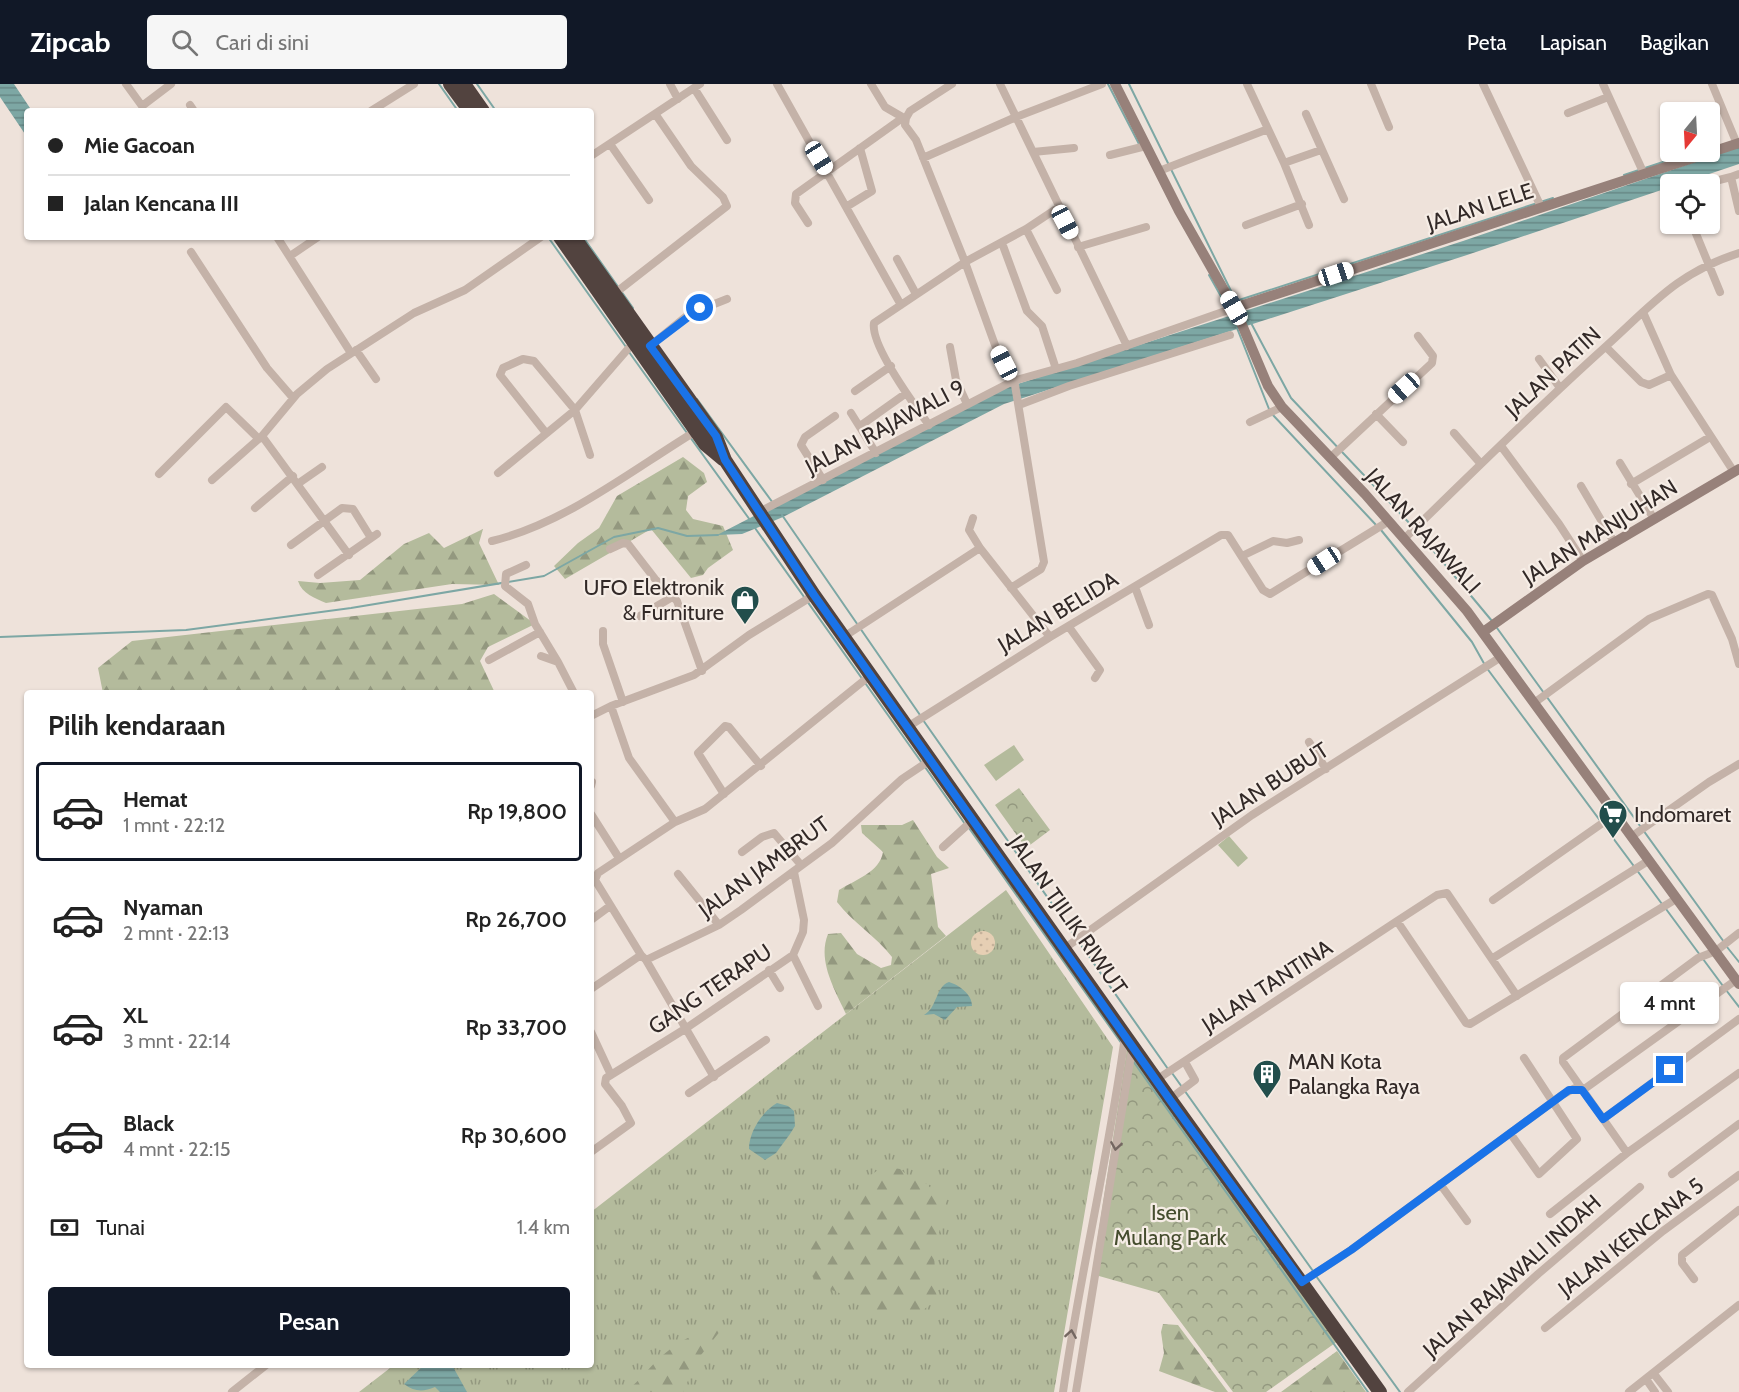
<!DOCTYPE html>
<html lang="id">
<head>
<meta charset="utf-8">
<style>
  :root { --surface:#fff; --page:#f6f6f6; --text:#222; --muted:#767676; --line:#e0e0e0; --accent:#111827 }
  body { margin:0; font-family:Cabin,sans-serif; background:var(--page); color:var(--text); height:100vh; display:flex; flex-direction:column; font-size:22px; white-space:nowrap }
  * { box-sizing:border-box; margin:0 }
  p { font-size:20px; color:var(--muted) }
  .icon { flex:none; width:33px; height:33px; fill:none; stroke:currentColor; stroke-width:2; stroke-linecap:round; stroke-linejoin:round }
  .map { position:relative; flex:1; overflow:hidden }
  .sheet { position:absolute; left:24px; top:606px; width:570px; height:678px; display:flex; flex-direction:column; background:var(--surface); border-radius:6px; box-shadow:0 2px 4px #0004 }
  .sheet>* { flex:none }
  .hud { position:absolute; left:24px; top:24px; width:570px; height:132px; border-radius:6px; box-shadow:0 2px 4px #0004; display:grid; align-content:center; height:132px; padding:0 24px; background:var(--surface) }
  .needle { width:39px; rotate:198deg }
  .fabs { position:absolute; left:1660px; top:18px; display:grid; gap:12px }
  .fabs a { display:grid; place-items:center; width:60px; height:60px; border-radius:6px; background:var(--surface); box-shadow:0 2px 4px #0004; font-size:30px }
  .end { position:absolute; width:27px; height:27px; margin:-14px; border:8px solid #1a73e8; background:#fff; box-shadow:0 0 0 3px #fff }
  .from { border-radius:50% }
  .bubble { position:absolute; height:42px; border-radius:6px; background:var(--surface); box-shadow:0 2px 4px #0004; font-size:20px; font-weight:600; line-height:42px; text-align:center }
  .car { position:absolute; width:18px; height:36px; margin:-18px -9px; border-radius:8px; box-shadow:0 0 4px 2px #0007; background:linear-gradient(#fff 24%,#345 0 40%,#fff 0 76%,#345 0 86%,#fff 0) }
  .hud b { display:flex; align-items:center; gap:21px; height:57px; font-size:22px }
  .hud b+b { border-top:2px solid var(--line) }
  .hud i { width:15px; height:15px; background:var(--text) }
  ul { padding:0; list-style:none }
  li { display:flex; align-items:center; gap:18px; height:99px; margin:0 12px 9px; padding:0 12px; border:3px solid transparent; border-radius:6px }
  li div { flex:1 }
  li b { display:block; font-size:22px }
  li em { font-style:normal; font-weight:600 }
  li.current { border-color:var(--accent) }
  li>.icon { width:54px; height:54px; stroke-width:1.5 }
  h2 { padding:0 24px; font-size:27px; line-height:72px }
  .pay { display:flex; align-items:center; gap:15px; height:66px; padding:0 24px; font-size:22px }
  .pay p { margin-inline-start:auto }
  .action { display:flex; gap:12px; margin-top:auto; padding:12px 24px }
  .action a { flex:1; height:69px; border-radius:6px; background:var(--accent); color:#fff; font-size:24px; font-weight:600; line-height:69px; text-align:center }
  header { display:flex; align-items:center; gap:36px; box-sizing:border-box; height:84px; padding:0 30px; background:var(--accent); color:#fff }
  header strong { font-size:28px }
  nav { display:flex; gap:33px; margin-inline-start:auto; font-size:21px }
  .search { width:420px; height:54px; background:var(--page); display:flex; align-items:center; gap:15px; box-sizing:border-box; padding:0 21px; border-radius:6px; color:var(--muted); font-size:22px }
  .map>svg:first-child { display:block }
  .grass { fill:url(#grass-tufts) }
  .forest { fill:url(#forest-firs) }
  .sand { fill:url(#sand-dots) }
  .park { fill:url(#park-crowns) }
  .garden { fill:#b4bb9c }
  .water { fill:url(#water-rules) }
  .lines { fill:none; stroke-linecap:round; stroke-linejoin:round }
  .stream { stroke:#7da7a4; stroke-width:2 }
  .street { stroke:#c4b2a8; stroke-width:8 }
  .secondary { stroke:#97817a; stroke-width:10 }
  .highway { stroke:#52433f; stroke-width:14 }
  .oneway { stroke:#746761 }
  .route { stroke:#1a73e8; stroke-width:8 }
  .labels { text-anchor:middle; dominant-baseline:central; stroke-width:4.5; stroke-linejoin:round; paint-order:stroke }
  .street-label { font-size:22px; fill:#322927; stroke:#f6ede6 }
  .poi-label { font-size:22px; fill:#322927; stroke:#f6ede6; text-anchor:start }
  .park-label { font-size:22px; fill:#454d2e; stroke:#f6ede6 }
</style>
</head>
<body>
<header>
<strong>Zipcab</strong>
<div class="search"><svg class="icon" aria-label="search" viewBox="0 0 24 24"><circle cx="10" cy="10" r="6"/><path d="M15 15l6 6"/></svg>Cari di sini</div>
<nav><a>Peta</a><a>Lapisan</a><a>Bagikan</a></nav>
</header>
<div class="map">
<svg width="1739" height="1308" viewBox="0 0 1739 1308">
  <defs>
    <pattern id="grass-tufts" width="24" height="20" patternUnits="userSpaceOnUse" patternTransform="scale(1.5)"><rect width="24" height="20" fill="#b4bb9c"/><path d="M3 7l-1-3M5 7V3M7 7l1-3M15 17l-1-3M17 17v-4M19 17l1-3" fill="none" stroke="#93987f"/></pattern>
    <pattern id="forest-firs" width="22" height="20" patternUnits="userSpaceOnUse" patternTransform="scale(1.5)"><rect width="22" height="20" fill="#b4bb9c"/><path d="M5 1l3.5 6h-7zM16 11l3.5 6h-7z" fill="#93987f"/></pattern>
    <pattern id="sand-dots" width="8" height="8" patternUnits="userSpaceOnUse" patternTransform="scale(1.5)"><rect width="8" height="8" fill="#e6cfb4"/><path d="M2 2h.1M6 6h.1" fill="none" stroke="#c6b29b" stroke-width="1.8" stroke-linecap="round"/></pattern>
    <pattern id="park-crowns" width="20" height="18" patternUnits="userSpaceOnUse" patternTransform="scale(1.5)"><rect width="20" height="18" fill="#b4bb9c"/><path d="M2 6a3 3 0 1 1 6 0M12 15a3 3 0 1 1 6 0" fill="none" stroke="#93987f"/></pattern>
    <pattern id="water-rules" width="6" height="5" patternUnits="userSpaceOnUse" patternTransform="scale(1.5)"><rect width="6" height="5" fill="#7da7a4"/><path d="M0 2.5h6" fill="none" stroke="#678886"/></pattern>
  </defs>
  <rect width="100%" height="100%" fill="#eee2da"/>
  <path class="grass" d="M1006 806 1113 963 1054 1308H359L394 1281H591V1128Z"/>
  <path class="forest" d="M683 373 704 389 707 398 688 412 686 426 693 435 723 442 733 466 708 484 703 491 691 494 651 445 565 495 554 482 578 459 599 444 617 412Z
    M483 445 479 459 499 501 452 500 326 519C315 514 302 510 298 497L320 499 360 496 404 460 429 449 444 464Z
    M494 510 535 540 488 563 480 577 495 609H103L98 584 132 557 462 520Z
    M913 736 937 773 949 784 931 790 938 843 946 852 846 930C835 906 817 877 828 850L841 849 857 870 881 884 891 881 892 873C876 852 853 839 837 818L839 806C855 796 880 788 883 768L862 749 861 741H902Z
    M886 1083 900 1085 912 1095 920 1094 936 1109 947 1113 934 1171 937 1216 913 1233 870 1227 852 1214 819 1201 810 1188C813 1174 808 1163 809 1149 817 1145 827 1141 834 1136 856 1119 856 1093 886 1083Z
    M722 1238 721 1246 697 1276 683 1308H625C642 1295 649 1283 663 1271 680 1256 701 1247 722 1238Z
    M1163 1240 1178 1241 1228 1308H1215L1159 1287 1164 1269 1161 1248Z
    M1337 1267 1366 1308H1281Z"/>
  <path class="sand" d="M971 859a12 12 0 1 1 24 0a12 12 0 1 1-24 0Z"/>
  <path class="park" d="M1019 704 1050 746 1026 764 995 721Z
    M1128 958 1338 1257 1266 1308H1233L1159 1209 1092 1190Z"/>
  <path class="garden" d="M1014 661 1024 676 996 697 984 681Z
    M1229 752 1248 774 1238 783 1218 761Z"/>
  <path class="water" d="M0 0H14L32 27H27V53L0 13Z
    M1739 63V80L1467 171 1004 320 783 433 742 450 717 451 996 307 1463 157Z
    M949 898C959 901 972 910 972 922L957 923 945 936 934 930 924 931C938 923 935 903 949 898Z
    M777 1019 788 1022 794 1027 795 1042 790 1050 776 1069 765 1076 749 1065C749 1047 763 1027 777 1019Z
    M424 1281H452L467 1308H440L435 1303C423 1308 415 1308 404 1300Z"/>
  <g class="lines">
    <path class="stream" d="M439 0 458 27
      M477 0 496 27
      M1108 0 1140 62
      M1129 0 1234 213
      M1624 91 1681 72
      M548 153 626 263
      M583 153 633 224
      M1209 191 1227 223
      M1236 217 1553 114
      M1250 237 1291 314 1413 443
      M1237 244 1269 325
      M629 268 687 349
      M697 315 773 419
      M1272 330 1377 442
      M690 353 750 436
      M782 431 920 631
      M755 444 922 679
      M1381 446 1472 558 1486 583 1662 820
      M1417 447 1492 537
      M1497 544 1724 858
      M0 553 186 546 351 524 544 492 614 453 658 444 687 452 718 451
      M923 636 1168 985
      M925 683 965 740
      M969 744 1122 960
      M1666 825 1700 871
      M1727 863 1739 878
      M1703 875 1723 902
      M1726 906 1739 923
      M1133 977 1368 1308
      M1172 989 1313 1187
      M1316 1192 1400 1308"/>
    <path class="street" d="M126 0 142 22 171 0
      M670 0 678 15
      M777 0 901 221
      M871 0 885 23 904 34
      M1000 0 1127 262
      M1247 0 1284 79 1309 141
      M1371 0 1389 43
      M1483 0 1541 123
      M1603 0 1644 90
      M1712 0 1737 60
      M694 4 727 56
      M190 21 194 27
      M371 27 414 0
      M1568 29 1608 13
      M1306 30 1344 115
      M906 34 905 41 916 56 965 178 995 261 1015 301 1044 478 1041 485 1011 504
      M906 34 910 27 952 0
      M610 60 649 116
      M1033 68 1074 64
      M1110 71 1146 62
      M591 72 700 0
      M923 74 1016 33 1102 0
      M1284 79 1321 66
      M1159 87 1268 45
      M1739 90 1731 93 1739 127
      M1703 100 1731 93
      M846 123 872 107 860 64
      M808 139 795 119 796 110 901 35
      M1692 140 1720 208
      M1246 141 1302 120
      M1026 145 1057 206
      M277 153 351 269
      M1002 159 1027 227 1042 242 1056 285
      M1078 163 1146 143
      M191 168 267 284 293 314
      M290 172 318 153
      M897 175 916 210
      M614 210 727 122 723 113 691 82 656 31
      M1643 228 1671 291 1734 388
      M650 262 689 230 727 215
      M950 263 956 296 967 320
      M1606 263 1641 298 1649 301 1671 291
      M356 266 376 295
      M1539 275 1560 304
      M855 307 891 282
      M1019 321 1069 302 1230 251
      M851 329 876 369
      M1376 330 1403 358
      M1250 338 1282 323
      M929 341C915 322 870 261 874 239L965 178 1026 145 1059 123
      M860 342 905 310
      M546 349 500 291 503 284 523 275 534 277 575 326 590 371
      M1454 349 1481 380
      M262 352 349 471
      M1501 362 1559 440 1583 477
      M1330 374 1432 279 1433 272 1418 252
      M1620 379 1654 435
      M498 389 575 326 634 258
      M159 390 226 323 259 355
      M212 396 262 352 297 310 327 285 414 229 465 206 541 153
      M823 396 801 361 805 353 835 332
      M299 399 322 383
      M1631 400 1710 353
      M1581 402 1614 458
      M255 424 293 392
      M759 428 1013 297 1077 279 1234 224
      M973 434 969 446 980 464
      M1405 454C1470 391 1535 326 1603 265 1650 223 1676 189 1739 169
      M492 457C566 439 632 386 696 347
      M291 461 342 424 353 425 371 454
      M610 465 623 459 628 460 655 495 677 517 702 587
      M1242 472 1273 457 1287 459 1299 456
      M526 481 506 490 505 502 528 520 535 540 558 578
      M318 491 377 450
      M1135 503 1149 541
      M640 532 674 512
      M1069 543 1100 586 1095 594
      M603 547V560L623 618
      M845 552 980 464 1050 553
      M541 572 558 578 574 609
      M489 576 540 548
      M872 590 705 725 675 738 598 789 595 796 641 871 646 876 719 841 741 826 832 759 902 695 932 675
      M1534 619 1649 535 1708 510 1712 511 1732 555 1739 580
      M611 622 629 674 675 738
      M591 632 611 622 694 591 749 551 814 511
      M909 642 1050 553 1221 451H1228L1263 506 1270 510 1389 437
      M1309 658 1326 685
      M591 702 592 698
      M724 710 698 669 725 642 729 643 761 682
      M591 730 619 774
      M1631 753 1709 698 1739 680
      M943 763 974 735
      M742 768 762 753 774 749 801 781
      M678 790 719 841
      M1493 816 1614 731
      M591 836 610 822
      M1397 837 1437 811 1447 809 1517 912
      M1065 864 1252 731 1501 573
      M793 871 818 922
      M1493 874 1648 777
      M646 876 714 993
      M769 886 780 904
      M591 905 641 871
      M591 948 611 991
      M1156 996 1397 837 1466 939 1470 940 1676 815
      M1583 1006 1736 896
      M689 1009 766 956
      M1170 1015 1195 996 1185 978
      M1603 1035 1739 935
      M1510 1049 1539 1090 1577 1055 1524 974
      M591 1068 631 1039 622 1022 605 1000 606 994 685 945 793 871 803 848 804 836 794 788
      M1627 1069 1563 978V974L1698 874 1716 867 1739 849
      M1672 1090 1739 1040
      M1440 1100 1467 1137
      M1550 1130 1627 1069 1739 989
      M1694 1195 1682 1179V1171L1739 1126
      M1302 1198 1351 1166 1562 1011 1575 1004 1583 1006
      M1545 1244 1663 1147 1739 1091
      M1654 1290 1668 1308
      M1646 1295 1655 1308
      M232 1308 266 1281
      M1063 1308C1080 1189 1109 1071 1125 952
      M1076 1308 1131 971 1136 965
      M1408 1308 1538 1190 1640 1103
      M1629 1308 1739 1221"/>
    <path class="secondary" d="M1115 0 1179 127 1237 229 1268 302 1282 323 1365 410 1467 527 1739 900
      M1234 224 1739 59
      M1483 548 1583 477 1739 385"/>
    <path class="highway" d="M450 0 470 27
      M464 0 483 27
      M560 153 705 360 723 375
      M574 153 716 353 725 376 814 511 1170 1015 1380 1308"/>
  </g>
  <defs><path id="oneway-chevron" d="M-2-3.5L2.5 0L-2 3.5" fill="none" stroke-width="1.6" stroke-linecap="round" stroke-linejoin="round" transform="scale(1.5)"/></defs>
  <g class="oneway">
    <use href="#oneway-chevron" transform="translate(1116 1062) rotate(99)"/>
    <use href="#oneway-chevron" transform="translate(1071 1250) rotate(-81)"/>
  </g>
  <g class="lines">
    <path class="route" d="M700 224 650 262 716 352 725 376 814 511 1170 1016 1302 1198 1351 1166 1569 1006H1582L1603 1035 1670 986"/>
  </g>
  <defs>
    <g id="shop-pin" transform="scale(1.5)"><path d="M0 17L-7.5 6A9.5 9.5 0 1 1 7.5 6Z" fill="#224e4c" stroke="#f6ede6"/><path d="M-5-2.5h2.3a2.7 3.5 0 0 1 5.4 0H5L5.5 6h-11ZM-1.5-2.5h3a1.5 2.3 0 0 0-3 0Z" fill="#fff"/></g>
    <g id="supermarket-pin" transform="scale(1.5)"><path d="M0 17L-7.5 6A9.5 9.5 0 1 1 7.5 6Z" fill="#224e4c" stroke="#f6ede6"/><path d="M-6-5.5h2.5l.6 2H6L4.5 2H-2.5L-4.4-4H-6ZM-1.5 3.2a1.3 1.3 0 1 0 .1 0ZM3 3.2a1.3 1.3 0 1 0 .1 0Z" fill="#fff"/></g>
    <g id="building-pin" transform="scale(1.5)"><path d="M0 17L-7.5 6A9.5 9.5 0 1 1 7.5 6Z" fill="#224e4c" stroke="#f6ede6"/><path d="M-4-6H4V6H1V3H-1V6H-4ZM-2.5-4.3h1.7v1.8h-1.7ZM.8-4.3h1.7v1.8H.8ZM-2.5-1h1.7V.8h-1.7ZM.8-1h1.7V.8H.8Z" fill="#fff"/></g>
  </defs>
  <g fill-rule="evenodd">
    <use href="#shop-pin" x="745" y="516"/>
    <use href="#supermarket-pin" x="1613" y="730"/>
    <use href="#building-pin" x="1267" y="990"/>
  </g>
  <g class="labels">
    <g class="street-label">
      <text transform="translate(1480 123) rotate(-18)">JALAN LELE</text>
      <text transform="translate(1553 288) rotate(-43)">JALAN PATIN</text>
      <text transform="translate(885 343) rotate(-28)">JALAN RAJAWALI 9</text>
      <text transform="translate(1423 447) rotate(48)">JALAN RAJAWALI</text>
      <text transform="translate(1600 448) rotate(-32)">JALAN MANJUHAN</text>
      <text transform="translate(1058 528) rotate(-31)">JALAN BELIDA</text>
      <text transform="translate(1270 700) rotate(-33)">JALAN BUBUT</text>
      <text transform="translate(764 783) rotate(-36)">JALAN JAMBRUT</text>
      <text transform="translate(1068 831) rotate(55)">JALAN TJILIK RIWUT</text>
      <text transform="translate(1267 902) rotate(-33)">JALAN TANTINA</text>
      <text transform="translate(710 905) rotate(-34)">GANG TERAPU</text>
      <text transform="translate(1631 1153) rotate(-38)">JALAN KENCANA 5</text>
      <text transform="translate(1512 1192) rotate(-42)">JALAN RAJAWALI INDAH</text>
    </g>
    <g class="poi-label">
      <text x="724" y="503" text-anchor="end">UFO Elektronik<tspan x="724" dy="25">&amp; Furniture</tspan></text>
      <text x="1634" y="730">Indomaret</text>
      <text x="1288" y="977">MAN Kota<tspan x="1288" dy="25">Palangka Raya</tspan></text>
    </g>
    <g class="park-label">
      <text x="1170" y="1128">Isen<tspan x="1170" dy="25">Mulang Park</tspan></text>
    </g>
  </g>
</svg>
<div class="fabs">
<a><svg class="needle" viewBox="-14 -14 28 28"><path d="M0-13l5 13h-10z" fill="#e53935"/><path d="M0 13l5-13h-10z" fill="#767676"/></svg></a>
<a><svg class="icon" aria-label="locate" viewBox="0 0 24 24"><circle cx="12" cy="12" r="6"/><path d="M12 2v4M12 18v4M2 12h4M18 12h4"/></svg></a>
</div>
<i class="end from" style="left:700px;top:224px"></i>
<i class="end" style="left:1670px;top:986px"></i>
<div class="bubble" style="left:1620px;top:898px;width:99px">4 mnt</div>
<i class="car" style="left:819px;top:74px;rotate:148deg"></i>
<i class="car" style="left:1065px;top:138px;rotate:152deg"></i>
<i class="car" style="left:1336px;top:190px;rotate:72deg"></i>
<i class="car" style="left:1234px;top:224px;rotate:330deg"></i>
<i class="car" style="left:1004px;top:279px;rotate:333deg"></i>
<i class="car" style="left:1404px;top:304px;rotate:228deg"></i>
<i class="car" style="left:1324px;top:477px;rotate:237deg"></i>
<div class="hud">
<b><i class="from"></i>Mie Gacoan</b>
<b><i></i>Jalan Kencana III</b>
</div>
<section class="sheet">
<h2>Pilih kendaraan</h2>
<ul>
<li class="current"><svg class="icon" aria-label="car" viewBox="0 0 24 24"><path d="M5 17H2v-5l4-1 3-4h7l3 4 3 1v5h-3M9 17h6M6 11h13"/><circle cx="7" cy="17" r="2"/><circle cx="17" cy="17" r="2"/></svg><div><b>Hemat</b><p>1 mnt · 22:12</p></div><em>Rp 19,800</em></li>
<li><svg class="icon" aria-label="car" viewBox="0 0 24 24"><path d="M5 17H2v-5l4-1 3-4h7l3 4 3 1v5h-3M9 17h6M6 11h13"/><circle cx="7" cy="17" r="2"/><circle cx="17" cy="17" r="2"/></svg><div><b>Nyaman</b><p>2 mnt · 22:13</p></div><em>Rp 26,700</em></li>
<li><svg class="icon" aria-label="car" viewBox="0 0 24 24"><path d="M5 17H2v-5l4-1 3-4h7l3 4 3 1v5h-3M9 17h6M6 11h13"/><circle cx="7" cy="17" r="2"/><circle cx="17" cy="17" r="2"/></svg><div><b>XL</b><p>3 mnt · 22:14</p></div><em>Rp 33,700</em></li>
<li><svg class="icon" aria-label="car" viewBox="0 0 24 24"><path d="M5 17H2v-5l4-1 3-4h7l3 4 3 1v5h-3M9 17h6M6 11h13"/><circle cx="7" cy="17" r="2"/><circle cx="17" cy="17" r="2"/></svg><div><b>Black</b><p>4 mnt · 22:15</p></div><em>Rp 30,600</em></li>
</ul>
<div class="pay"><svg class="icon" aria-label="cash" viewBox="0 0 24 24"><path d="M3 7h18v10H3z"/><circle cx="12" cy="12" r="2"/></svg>Tunai<p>1.4 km</p></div>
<div class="action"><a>Pesan</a></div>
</section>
</div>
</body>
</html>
